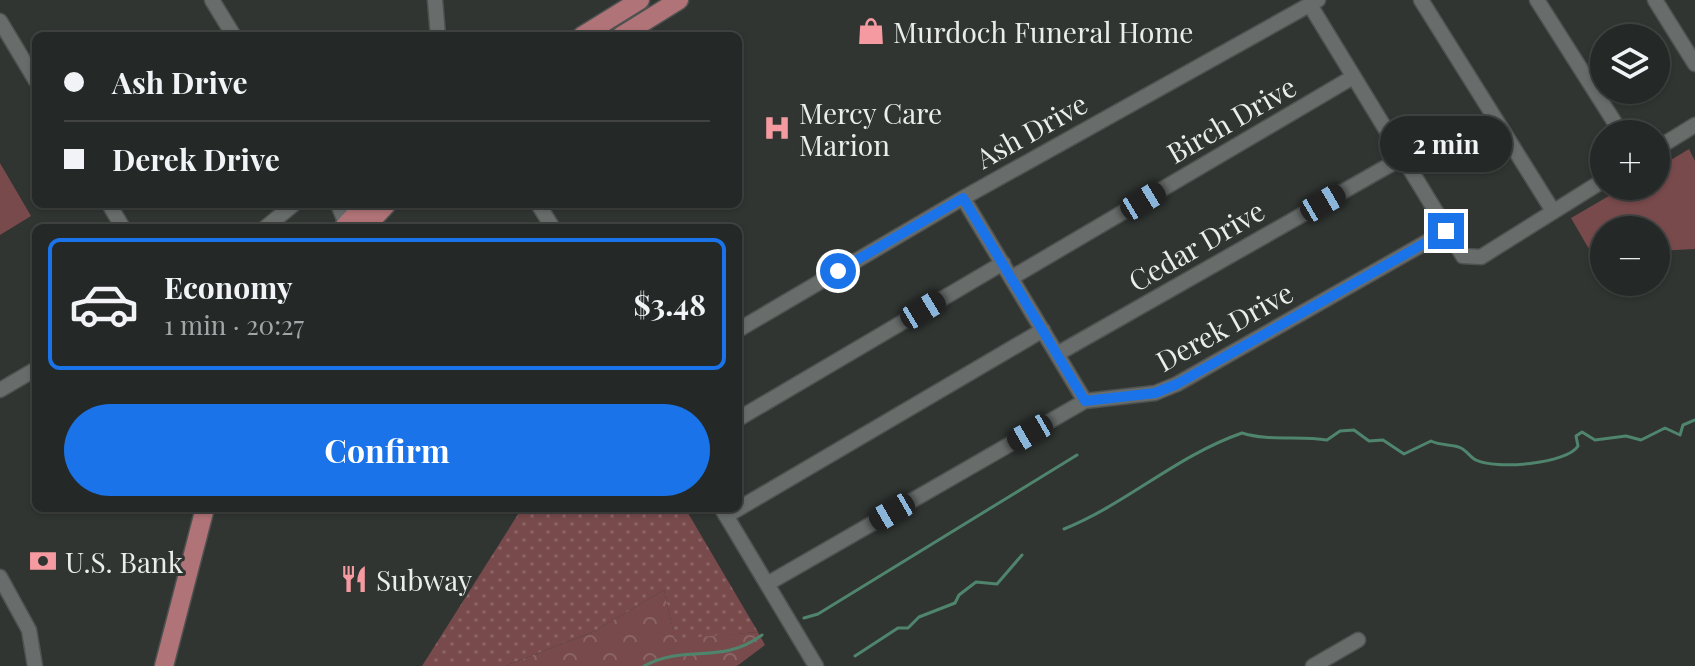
<!DOCTYPE html>
<html lang="en">
<head>
<meta charset="utf-8">
<style>
  :root { --surface:#242826; --page:#2c302e; --text:#f1f3f6; --muted:#a3a6a7; --line:#414443; --accent:#1a73e8 }
  body { margin:0; font-family:"Playfair Display",serif; background:var(--page); color:var(--text); height:100vh; display:flex; flex-direction:column; font-size:30px; white-space:nowrap }
  * { box-sizing:border-box; margin:0 }
  p { font-size:26px; color:var(--muted) }
  .icon { flex:none; width:44px; height:44px; fill:none; stroke:currentColor; stroke-width:2; stroke-linecap:round; stroke-linejoin:round }
  .map { position:relative; flex:1; overflow:hidden }
  .drawer { position:absolute; left:32px; top:224px; width:710px; height:288px; display:flex; flex-direction:column; background:var(--surface); border-radius:12px; box-shadow:0 2px 6px #0004,0 0 0 2px var(--line) }
  .drawer>* { flex:none }
  .top-card { position:absolute; left:32px; top:32px; width:710px; height:176px; border-radius:12px; box-shadow:0 2px 6px #0004,0 0 0 2px var(--line); display:grid; align-content:center; height:176px; padding:0 32px; background:var(--surface) }
  .controls { position:absolute; left:1590px; top:24px; display:grid; gap:16px }
  .controls a { display:grid; place-items:center; width:80px; height:80px; border-radius:50%; background:var(--surface); box-shadow:0 2px 6px #0004,0 0 0 2px var(--line); font-size:40px }
  .end { position:absolute; width:36px; height:36px; margin:-18px; border:10px solid #1a73e8; background:#fff; box-shadow:0 0 0 4px #fff }
  .from { border-radius:50% }
  .bubble { position:absolute; height:56px; border-radius:28px; background:var(--surface); box-shadow:0 2px 6px #0004,0 0 0 2px var(--line); font-size:26px; font-weight:700; line-height:56px; text-align:center }
  .car { position:absolute; width:24px; height:48px; margin:-24px -12px; border-radius:10px; box-shadow:0 0 6px 2px #0007; background:linear-gradient(#222 24%,#8ab4d8 0 40%,#222 0 76%,#8ab4d8 0 86%,#222 0) }
  .top-card b { display:flex; align-items:center; gap:28px; height:76px; font-size:30px }
  .top-card b+b { border-top:2px solid var(--line) }
  .top-card i { width:20px; height:20px; background:var(--text) }
  ul { padding:14px 0 0; list-style:none }
  li { display:flex; align-items:center; gap:24px; height:132px; margin:0 16px 12px; padding:0 16px; border:4px solid var(--line); border-radius:12px }
  li div { flex:1 }
  li b { display:block; font-size:30px }
  li em { font-style:normal; font-weight:700 }
  li.active { border-color:var(--accent) }
  li>.icon { width:72px; height:72px; stroke-width:1.5 }
  .button { display:flex; gap:16px; margin-top:auto; padding:16px 32px }
  .button a { flex:1; height:92px; border-radius:48px; background:var(--accent); color:#fff; font-size:32px; font-weight:700; line-height:92px; text-align:center }
  .map>svg:first-child { display:block }
  .grass { fill:url(#grass-dots) }
  .forest { fill:url(#forest-crowns) }
  .park { fill:#784a4c }
  .lines { fill:none; stroke-linecap:round; stroke-linejoin:round }
  .stream { stroke:#4f846d; stroke-width:3 }
  .minor-casing { stroke:#4f5250; stroke-width:17 }
  .major-casing { stroke:#4f5250; stroke-width:21 }
  .minor { stroke:#686d6b; stroke-width:14 }
  .major { stroke:#b07377; stroke-width:18 }
  .route { stroke:#1a73e8; stroke-width:10 }
  .labels { text-anchor:middle; dominant-baseline:central; stroke-width:6; stroke-linejoin:round; paint-order:stroke }
  .poi-label { font-size:28px; fill:#eaedeb; stroke:#303532; text-anchor:start }
  .street-label { font-size:28px; fill:#eaedeb; stroke:#303532 }
</style>
</head>
<body>
<div class="map">
<svg width="1695" height="666" viewBox="0 0 1695 666">
  <defs>
    <pattern id="grass-dots" width="8" height="8" patternUnits="userSpaceOnUse" patternTransform="scale(2)"><rect width="8" height="8" fill="#784a4c"/><path d="M2 2h.1M6 6h.1" fill="none" stroke="#8b6466" stroke-width="1.8" stroke-linecap="round"/></pattern>
    <pattern id="forest-crowns" width="20" height="18" patternUnits="userSpaceOnUse" patternTransform="scale(2)"><rect width="20" height="18" fill="#784a4c"/><path d="M2 6a3 3 0 1 1 6 0M12 15a3 3 0 1 1 6 0" fill="none" stroke="#8b6466"/></pattern>
  </defs>
  <rect width="100%" height="100%" fill="#303532"/>
  <path class="grass" d="M522 508H685L758 632 675 640 664 590 595 631 505 666H422Z"/>
  <path class="forest" d="M664 590 675 639 758 632 765 645 737 666H505L595 631Z"/>
  <path class="park" d="M1689 149 1695 161V249L1656 251V230H1604V266L1600 268 1571 218 1626 186H1656V169Z
    M0 163 31 216 0 235Z"/>
  <g class="lines">
    <path class="stream" d="M1064 529C1128 503 1176 456 1242 433 1267 441 1299 436 1327 440L1340 431 1354 430 1369 441 1383 440 1404 454 1431 441C1441 446 1453 444 1461 448 1467 451 1471 458 1476 460 1495 470 1567 464 1578 446L1576 436 1582 432 1595 440 1626 436 1641 440 1665 428 1680 435 1683 425 1695 420
      M804 618 818 614 1077 455
      M855 656 898 628H908L919 617 955 603 959 595 976 582 997 584 1022 555
      M644 666C687 643 720 666 762 635"/>
    <g class="minor-casing">
      <path id="minor" d="M212 0 234 36
        M435 0 438 36
        M1421 0 1553 211
        M1537 0 1622 134
        M1655 0 1695 64
        M1310 5 1463 256 1481 257 1604 180
        M0 21 36 81
        M1656 149 1695 125
        M963 198 1085 401
        M109 204 123 228
        M338 204 346 224
        M538 204 553 228
        M265 228 294 204
        M1011 278 1353 77
        M738 330 963 198 1318 0
        M1057 354 1402 158
        M0 390 36 369
        M738 419 1003 263
        M722 509 816 666
        M726 516 1043 330
        M0 577 29 630 35 666
        M767 584 1085 401 1155 393 1177 384 1446 231
        M1313 666 1358 640"/>
    </g>
    <g class="major-casing">
      <path id="major" d="M582 36 640 0
        M621 36 679 0
        M343 228 365 204
        M365 228 387 204
        M164 666 205 508"/>
    </g>
    <use href="#minor" class="minor"/>
    <use href="#major" class="major"/>
  </g>
  <g class="lines">
    <path class="route" d="M838 271 963 198 1085 401 1155 393 1177 384 1446 231"/>
  </g>
  <defs>
    <g id="shop-bare" transform="scale(2.16)"><path d="M-5-2.5h2.3a2.7 3.5 0 0 1 5.4 0H5L5.5 6h-11ZM-1.5-2.5h3a1.5 2.3 0 0 0-3 0Z" fill="#f49aa0" stroke="#303532" stroke-width="2.5" paint-order="stroke"/></g>
    <g id="hospital-bare" transform="scale(2.16)"><path d="M-5-5h3v3.5h4V-5h3V5h-3V1.5h-4V5h-3Z" fill="#f49aa0" stroke="#303532" stroke-width="2.5" paint-order="stroke"/></g>
    <g id="bank-bare" transform="scale(2.16)"><path d="M-6-4H6V4H-6ZM0-2.3a2.3 2.3 0 1 0 0 4.6a2.3 2.3 0 1 0 0-4.6Z" fill="#f49aa0" stroke="#303532" stroke-width="2.5" paint-order="stroke"/></g>
    <g id="restaurant-bare" transform="scale(2.16)"><path d="M-5-6h1v4h1v-4h1v4h1v-4h1v5L-1.5 .5V6h-2V.5L-5-1ZM5-6V6H3V1.5H1.5Q1.5-4 5-6Z" fill="#f49aa0" stroke="#303532" stroke-width="2.5" paint-order="stroke"/></g>
  </defs>
  <g fill-rule="evenodd">
    <use href="#shop-bare" x="871" y="31"/>
    <use href="#hospital-bare" x="777" y="128"/>
    <use href="#bank-bare" x="43" y="561"/>
    <use href="#restaurant-bare" x="354" y="579"/>
  </g>
  <g class="labels">
    <g class="poi-label">
      <text x="893" y="31">Murdoch Funeral Home</text>
      <text x="799" y="112">Mercy Care<tspan x="799" dy="32">Marion</tspan></text>
      <text x="65" y="561">U.S. Bank</text>
      <text x="376" y="579">Subway</text>
    </g>
    <g class="street-label">
      <text transform="translate(1231 119) rotate(-30)">Birch Drive</text>
      <text transform="translate(1031 130) rotate(-29)">Ash Drive</text>
      <text transform="translate(1196 245) rotate(-30)">Cedar Drive</text>
      <text transform="translate(1224 326) rotate(-29)">Derek Drive</text>
    </g>
  </g>
</svg>
<div class="controls">
<a><svg class="icon" aria-label="layers" viewBox="0 0 24 24"><path d="M12 4l9 5-9 5-9-5zM3 14l9 5 9-5"/></svg></a>
<a>+</a>
<a>−</a>
</div>
<i class="end from" style="left:838px;top:271px"></i>
<i class="end" style="left:1446px;top:231px"></i>
<div class="bubble" style="left:1380px;top:116px;width:132px">2 min</div>
<i class="car" style="left:1143px;top:201px;rotate:59deg"></i>
<i class="car" style="left:1323px;top:203px;rotate:60deg"></i>
<i class="car" style="left:923px;top:310px;rotate:59deg"></i>
<i class="car" style="left:1030px;top:433px;rotate:240deg"></i>
<i class="car" style="left:892px;top:512px;rotate:240deg"></i>
<div class="top-card">
<b><i class="from"></i>Ash Drive</b>
<b><i></i>Derek Drive</b>
</div>
<section class="drawer">
<ul>
<li class="active"><svg class="icon" aria-label="car" viewBox="0 0 24 24"><path d="M5 17H2v-5l4-1 3-4h7l3 4 3 1v5h-3M9 17h6M6 11h13"/><circle cx="7" cy="17" r="2"/><circle cx="17" cy="17" r="2"/></svg><div><b>Economy</b><p>1 min · 20:27</p></div><em>$3.48</em></li>
</ul>
<div class="button"><a>Confirm</a></div>
</section>
</div>
</body>
</html>
